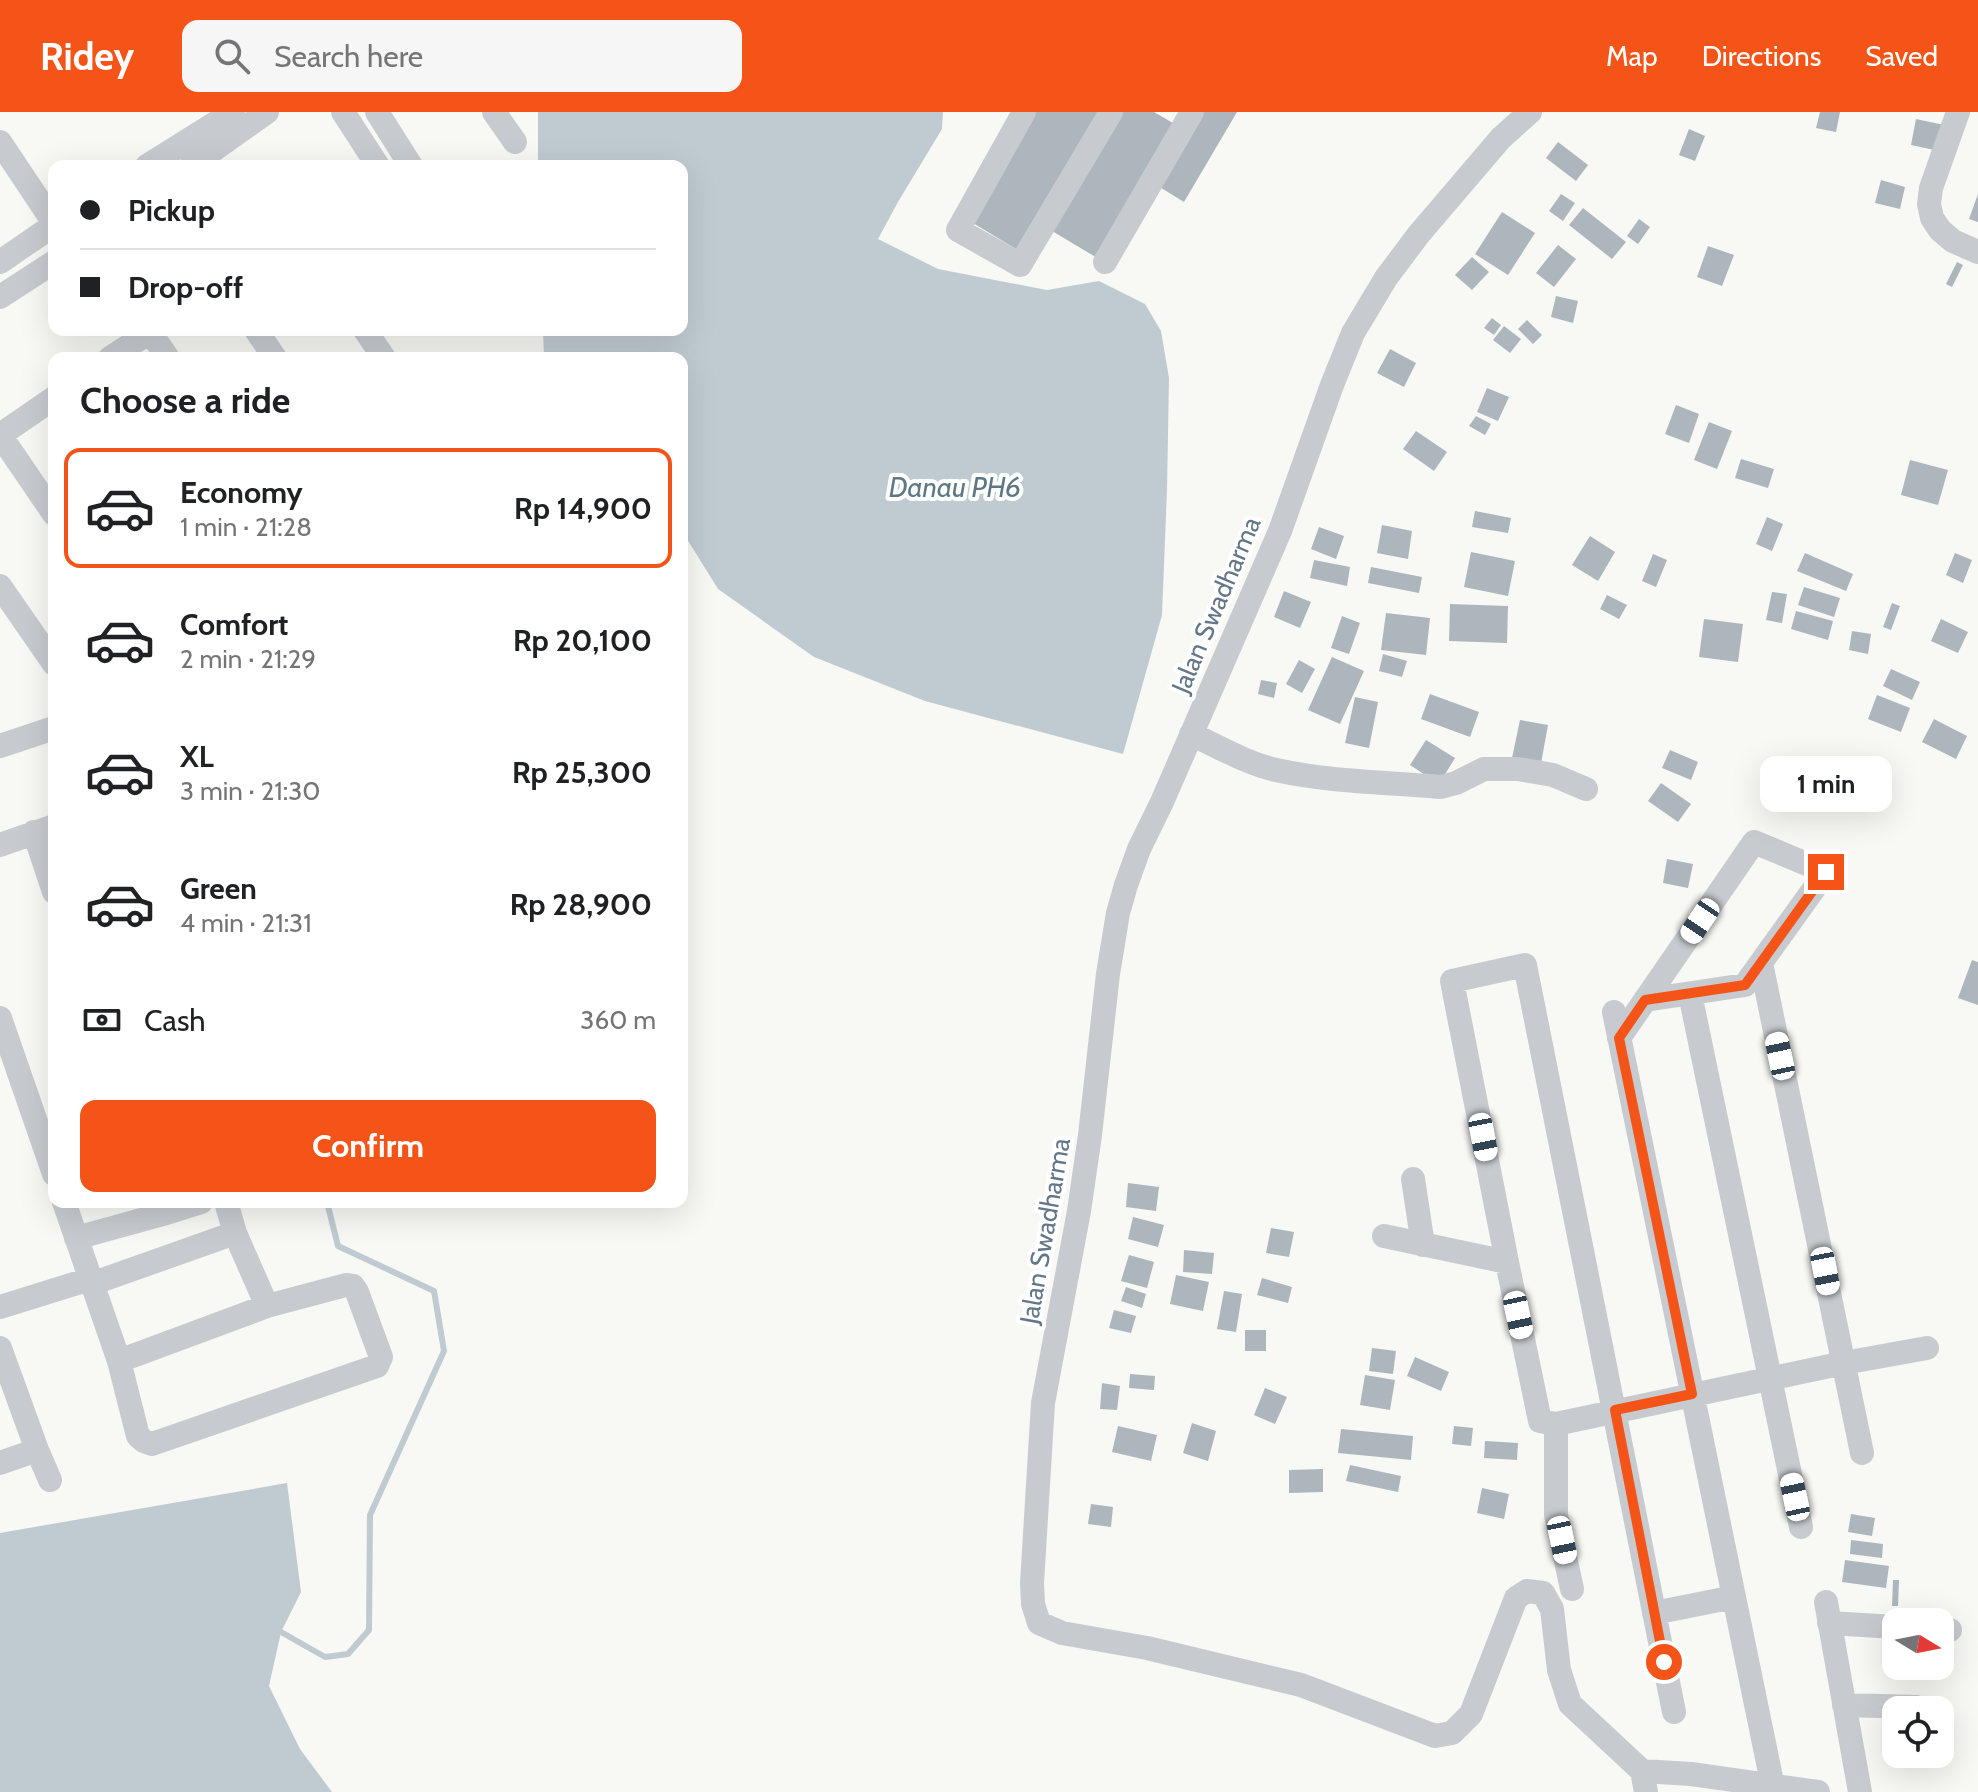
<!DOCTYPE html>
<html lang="en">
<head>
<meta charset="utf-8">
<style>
  :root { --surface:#fff; --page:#f6f6f6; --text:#202124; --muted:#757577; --line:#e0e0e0; --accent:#f45418 }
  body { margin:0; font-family:Cabin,sans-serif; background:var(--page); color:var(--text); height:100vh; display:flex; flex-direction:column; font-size:30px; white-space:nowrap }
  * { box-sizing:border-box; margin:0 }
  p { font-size:26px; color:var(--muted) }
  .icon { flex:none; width:44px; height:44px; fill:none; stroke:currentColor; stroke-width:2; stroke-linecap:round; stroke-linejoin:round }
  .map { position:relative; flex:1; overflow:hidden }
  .drawer { position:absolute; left:48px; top:240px; width:640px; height:856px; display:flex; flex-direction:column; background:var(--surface); border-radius:16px; box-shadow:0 8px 32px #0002 }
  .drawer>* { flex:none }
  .top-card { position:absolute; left:48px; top:48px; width:640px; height:176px; border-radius:16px; box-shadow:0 8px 32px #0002; display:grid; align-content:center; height:176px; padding:0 32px; background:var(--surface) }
  .needle { width:52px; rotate:100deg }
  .controls { position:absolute; left:1882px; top:1496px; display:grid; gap:16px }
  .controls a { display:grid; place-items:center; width:72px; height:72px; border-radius:16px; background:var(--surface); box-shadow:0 8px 32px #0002; font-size:40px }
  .end { position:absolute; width:36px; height:36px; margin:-18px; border:10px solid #f45418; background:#fff; box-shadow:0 0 0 4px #fff }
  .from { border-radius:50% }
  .bubble { position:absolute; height:56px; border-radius:16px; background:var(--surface); box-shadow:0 8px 32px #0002; font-size:26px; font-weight:700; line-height:56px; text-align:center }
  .car { position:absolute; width:24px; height:48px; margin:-24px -12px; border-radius:10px; box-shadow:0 0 6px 2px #0007; background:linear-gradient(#fff 24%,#345 0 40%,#fff 0 76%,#345 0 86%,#fff 0) }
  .top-card b { display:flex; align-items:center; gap:28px; height:76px; font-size:30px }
  .top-card b+b { border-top:2px solid var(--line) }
  .top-card i { width:20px; height:20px; background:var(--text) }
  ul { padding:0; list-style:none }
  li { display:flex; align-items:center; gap:24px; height:120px; margin:0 16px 12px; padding:0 16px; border:4px solid transparent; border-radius:16px }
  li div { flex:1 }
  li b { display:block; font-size:30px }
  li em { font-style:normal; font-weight:700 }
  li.current { border-color:var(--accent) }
  li>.icon { width:72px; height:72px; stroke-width:1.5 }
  h2 { padding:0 32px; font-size:36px; line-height:96px }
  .pay { display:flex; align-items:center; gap:20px; height:88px; padding:0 32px; font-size:30px }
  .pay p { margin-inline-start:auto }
  .cta { display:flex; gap:16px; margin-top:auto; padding:16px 32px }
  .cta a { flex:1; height:92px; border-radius:16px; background:var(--accent); color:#fff; font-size:32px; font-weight:700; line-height:92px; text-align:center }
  header { display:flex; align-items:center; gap:48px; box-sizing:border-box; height:112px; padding:0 40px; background:var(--accent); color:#fff }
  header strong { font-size:38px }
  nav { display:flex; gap:44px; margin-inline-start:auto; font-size:28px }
  .search { width:560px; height:72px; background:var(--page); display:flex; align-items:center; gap:20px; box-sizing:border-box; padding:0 28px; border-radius:16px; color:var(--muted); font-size:30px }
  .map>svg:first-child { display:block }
  .water { fill:#c0cbd1 }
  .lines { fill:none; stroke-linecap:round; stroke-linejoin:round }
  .stream { stroke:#c0cbd1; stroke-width:6 }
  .building { fill:#adb6bd }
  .street { stroke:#c7cbcf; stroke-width:24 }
  .route { stroke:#f45418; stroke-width:10 }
  .labels { text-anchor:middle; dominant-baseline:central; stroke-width:8; stroke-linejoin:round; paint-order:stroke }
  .street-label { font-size:26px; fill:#647789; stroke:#fff }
  .water-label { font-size:28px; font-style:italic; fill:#5f7984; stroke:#fff }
</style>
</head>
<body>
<header>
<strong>Ridey</strong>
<div class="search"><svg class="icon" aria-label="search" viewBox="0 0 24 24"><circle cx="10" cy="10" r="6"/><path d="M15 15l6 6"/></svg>Search here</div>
<nav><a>Map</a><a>Directions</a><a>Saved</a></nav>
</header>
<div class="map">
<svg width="1978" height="1680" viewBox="0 0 1978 1680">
  <rect width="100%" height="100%" fill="#f8f8f4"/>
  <path class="water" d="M538 0H943L942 17 898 90 878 127 938 157 1047 178 1099 169 1145 192 1161 219 1169 266 1167 378 1162 503 1123 642 925 589 814 545 718 477 682 419V246H544L543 218H682V54H538Z
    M287 1371 301 1480 281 1520 269 1574 300 1637 332 1680H0V1421Z"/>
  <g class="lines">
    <path class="stream" d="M281 1520 325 1545 348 1542 369 1518 370 1403 444 1239 434 1179 338 1134 327 1090"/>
  </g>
  <path class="building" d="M1032 0H1103L1021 140 968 108Z
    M1115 0H1154L1178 14 1099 147 1047 116Z
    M1201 0H1237L1184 90 1158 74Z
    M1820 0H1840L1836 20 1816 16Z
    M1916 7 1944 13 1939 39 1911 33Z
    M1689 17 1705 24 1695 49 1679 43Z
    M1558 30 1588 53 1576 69 1546 46Z
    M1881 68 1905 75 1900 97 1875 91Z
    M1561 82 1575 91 1563 109 1549 99Z
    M1978 82V110L1969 107Z
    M1583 96 1626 130 1612 147 1569 113Z
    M1502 100 1535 121 1508 163 1475 142Z
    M1639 107 1650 115 1638 132 1627 124Z
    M1558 133 1576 147 1554 175 1536 161Z
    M1708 134 1734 143 1722 174 1697 165Z
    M1472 145 1489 160 1472 178 1455 163Z
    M1957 150 1963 153 1952 175 1946 172Z
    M1556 184 1578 189 1573 211 1551 205Z
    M1492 206 1501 213 1494 223 1484 216Z
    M1527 208 1542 223 1533 232 1518 217Z
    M1504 214 1521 227 1510 241 1493 228Z
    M1390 237 1416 251 1404 275 1377 261Z
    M1487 276 1509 285 1498 309 1477 300Z
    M1676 293 1699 302 1689 331 1665 322Z
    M1476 304 1491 312 1485 323 1469 314Z
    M1709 310 1732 319 1717 357 1694 348Z
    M1416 319 1447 340 1434 359 1403 337Z
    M1741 347 1774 357 1768 376 1735 366Z
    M1910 348 1948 358 1938 393 1901 383Z
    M1475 399 1511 406 1508 421 1472 415Z
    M1767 405 1783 412 1772 439 1756 432Z
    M1382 413 1412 419 1408 447 1377 441Z
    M1319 415 1344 424 1336 447 1311 437Z
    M1590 424 1615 440 1598 469 1572 453Z
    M1471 440 1515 449 1508 484 1464 475Z
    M1805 441 1853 462 1846 479 1797 459Z
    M1955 441 1972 448 1963 471 1946 463Z
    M1653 442 1667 448 1656 475 1642 469Z
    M1314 448 1350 455 1347 474 1310 466Z
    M1371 455 1422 465 1419 481 1368 471Z
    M1804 475 1840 486 1834 505 1798 493Z
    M1284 479 1311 490 1300 516 1274 505Z
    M1772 480 1787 482 1782 511 1766 508Z
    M1607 483 1627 493 1619 507 1600 497Z
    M1892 491 1900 494 1891 518 1883 515Z
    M1450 492 1508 494 1507 531 1449 529Z
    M1796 499 1833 509 1828 528 1791 517Z
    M1386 501 1430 506 1426 543 1381 538Z
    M1342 504 1360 511 1349 542 1331 536Z
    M1704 507 1743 512 1738 550 1699 545Z
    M1941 507 1968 520 1958 541 1931 529Z
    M1852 519 1871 522 1868 542 1849 538Z
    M1383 542 1407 549 1402 565 1379 559Z
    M1332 545 1364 559 1340 612 1308 598Z
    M1299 548 1315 557 1302 581 1286 572Z
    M1891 557 1920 570 1912 588 1883 574Z
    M1261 568 1277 571 1274 586 1258 582Z
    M1430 582 1479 600 1470 625 1421 607Z
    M1877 583 1910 596 1901 620 1868 607Z
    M1355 585 1378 590 1369 636 1345 631Z
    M1934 607 1967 624 1956 647 1922 630Z
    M1520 608 1548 613 1540 657 1511 651Z
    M1426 628 1455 646 1439 672 1410 653Z
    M1670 638 1698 650 1691 668 1662 656Z
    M1661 671 1691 692 1678 710 1648 689Z
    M1667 747 1693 752 1688 776 1663 771Z
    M1972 848 1978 850V893L1958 886Z
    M1128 1071 1159 1075 1156 1099 1126 1095Z
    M1133 1105 1164 1113 1158 1135 1128 1127Z
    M1271 1116 1294 1120 1289 1145 1266 1141Z
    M1184 1138 1214 1141 1212 1162 1183 1160Z
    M1129 1143 1154 1150 1147 1176 1121 1169Z
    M1176 1163 1209 1170 1203 1199 1170 1192Z
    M1262 1166 1292 1175 1288 1191 1257 1183Z
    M1126 1175 1146 1182 1142 1196 1121 1189Z
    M1224 1179 1242 1182 1236 1220 1217 1217Z
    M1114 1198 1136 1204 1131 1221 1109 1216Z
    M1245 1218H1266V1239H1245Z
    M1372 1236 1396 1239 1393 1262 1369 1259Z
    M1415 1245 1449 1260 1441 1279 1407 1264Z
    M1130 1262 1155 1264 1154 1278 1129 1276Z
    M1365 1263 1395 1268 1390 1298 1360 1293Z
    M1102 1271 1120 1274 1117 1298 1100 1297Z
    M1265 1276 1287 1285 1275 1312 1254 1303Z
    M1192 1311 1216 1319 1208 1349 1183 1341Z
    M1118 1314 1157 1323 1151 1349 1112 1340Z
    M1454 1314 1473 1316 1471 1334 1452 1332Z
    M1341 1317 1413 1324 1411 1348 1338 1341Z
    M1485 1329 1518 1331 1517 1348 1484 1346Z
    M1350 1353 1401 1364 1398 1380 1346 1369Z
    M1323 1357V1380L1289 1381V1358Z
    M1482 1376 1509 1382 1504 1407 1477 1401Z
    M1091 1392 1113 1395 1111 1415 1088 1412Z
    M1851 1402 1875 1406 1872 1424 1848 1420Z
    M1851 1428 1883 1432 1882 1446 1850 1442Z
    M1845 1448 1889 1454 1886 1476 1842 1470Z
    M1893 1468H1899L1898 1494H1892Z"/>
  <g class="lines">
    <path class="street" d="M343 0 378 54
      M377 0 411 54
      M494 0 515 30
      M1024 0 958 118 1020 153 1111 0
      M1530 0 1501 26 1419 122 1386 166 1353 221 1332 273 1280 419 1162 690 1139 737 1126 773 1118 801 1108 862 1090 1023 1079 1099 1043 1291 1032 1471 1033 1492 1039 1511 1062 1521 1147 1536 1301 1573 1435 1624 1452 1621 1471 1602 1516 1486 1527 1479 1543 1481 1552 1497 1559 1558 1570 1592 1642 1659 1646 1680
      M1958 0 1931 76 1929 92 1932 106 1940 118 1953 129 1978 140
      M0 30 54 111
      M147 54 233 0
      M191 54 267 0
      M0 150 54 113
      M1105 150 1192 0
      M0 185 54 150
      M256 218 275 246
      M365 218 384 246
      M150 220 168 246
      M110 246 153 218
      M0 323 54 402
      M0 323 54 286
      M0 474 54 552
      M1191 622C1219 635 1246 651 1276 658 1330 670 1386 670 1441 675L1456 671 1484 657H1518L1553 663 1586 677
      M0 634 54 616
      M34 720 54 780
      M0 733 54 714
      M1761 851 1862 1341
      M1690 882 1801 1415
      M1614 900 1774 1680
      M0 906 54 1062
      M1619 926 1754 730 1826 760 1745 873 1645 888
      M1413 1067 1423 1133
      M64 1090 119 1249 138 1324 144 1329 152 1332 377 1254 381 1245 357 1180 353 1174 346 1173 267 1194 119 1249
      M226 1090 235 1121
      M1384 1124 1507 1150
      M76 1126 163 1102 201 1090
      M91 1172 235 1121 267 1194
      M0 1195 90 1167
      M0 1236 37 1338 50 1368
      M1556 1312V1403L1572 1477
      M0 1351 37 1338
      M1826 1490 1860 1680
      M1654 1501 1734 1485
      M1829 1511 1896 1515
      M1940 1518H1950
      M1844 1593 1916 1595
      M1674 1600 1525 853 1452 869 1507 1150 1540 1309 1556 1312 1844 1251 1927 1236
      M1642 1659 1691 1662 1818 1680"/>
  </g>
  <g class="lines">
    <path class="route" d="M1664 1550 1615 1298 1692 1282 1619 926 1645 888 1745 873 1826 760"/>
  </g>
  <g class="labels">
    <g class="street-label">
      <text transform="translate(1216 493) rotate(-67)">Jalan Swadharma</text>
      <text transform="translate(1045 1119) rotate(-80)">Jalan Swadharma</text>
    </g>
    <g class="water-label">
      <text x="955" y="375">Danau PH6</text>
    </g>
  </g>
</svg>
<div class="controls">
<a><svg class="needle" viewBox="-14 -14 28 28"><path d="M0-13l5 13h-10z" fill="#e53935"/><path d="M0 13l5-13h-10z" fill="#757577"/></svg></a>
<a><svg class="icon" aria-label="locate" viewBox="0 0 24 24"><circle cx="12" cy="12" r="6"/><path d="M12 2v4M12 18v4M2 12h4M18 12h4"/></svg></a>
</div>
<i class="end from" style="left:1664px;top:1550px"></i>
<i class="end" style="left:1826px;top:760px"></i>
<div class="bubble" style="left:1760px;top:644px;width:132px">1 min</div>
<i class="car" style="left:1700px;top:809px;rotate:214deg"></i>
<i class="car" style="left:1780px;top:944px;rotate:348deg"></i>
<i class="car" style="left:1483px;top:1025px;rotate:169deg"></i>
<i class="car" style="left:1825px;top:1159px;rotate:169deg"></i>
<i class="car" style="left:1518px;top:1203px;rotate:168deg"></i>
<i class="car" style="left:1795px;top:1385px;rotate:348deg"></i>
<i class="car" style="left:1562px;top:1428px;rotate:168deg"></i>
<div class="top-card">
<b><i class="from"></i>Pickup</b>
<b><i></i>Drop-off</b>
</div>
<section class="drawer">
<h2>Choose a ride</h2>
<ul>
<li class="current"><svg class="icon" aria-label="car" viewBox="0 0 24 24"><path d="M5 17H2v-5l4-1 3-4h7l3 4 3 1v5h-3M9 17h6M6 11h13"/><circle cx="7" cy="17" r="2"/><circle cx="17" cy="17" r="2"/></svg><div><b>Economy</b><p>1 min · 21:28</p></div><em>Rp 14,900</em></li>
<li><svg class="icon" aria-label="car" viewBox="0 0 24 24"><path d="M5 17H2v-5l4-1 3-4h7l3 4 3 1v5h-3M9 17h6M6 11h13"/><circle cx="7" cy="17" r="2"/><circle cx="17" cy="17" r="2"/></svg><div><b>Comfort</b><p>2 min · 21:29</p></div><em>Rp 20,100</em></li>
<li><svg class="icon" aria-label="car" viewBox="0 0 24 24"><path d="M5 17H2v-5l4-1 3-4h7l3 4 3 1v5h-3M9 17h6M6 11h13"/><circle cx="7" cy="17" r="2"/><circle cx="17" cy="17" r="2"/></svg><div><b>XL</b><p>3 min · 21:30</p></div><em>Rp 25,300</em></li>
<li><svg class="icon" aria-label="car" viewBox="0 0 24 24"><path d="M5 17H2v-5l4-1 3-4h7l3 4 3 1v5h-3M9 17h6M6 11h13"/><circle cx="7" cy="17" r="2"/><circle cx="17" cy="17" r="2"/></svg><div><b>Green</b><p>4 min · 21:31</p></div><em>Rp 28,900</em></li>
</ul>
<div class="pay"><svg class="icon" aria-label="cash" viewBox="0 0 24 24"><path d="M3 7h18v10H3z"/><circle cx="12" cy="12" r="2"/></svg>Cash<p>360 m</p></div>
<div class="cta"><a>Confirm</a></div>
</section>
</div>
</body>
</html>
